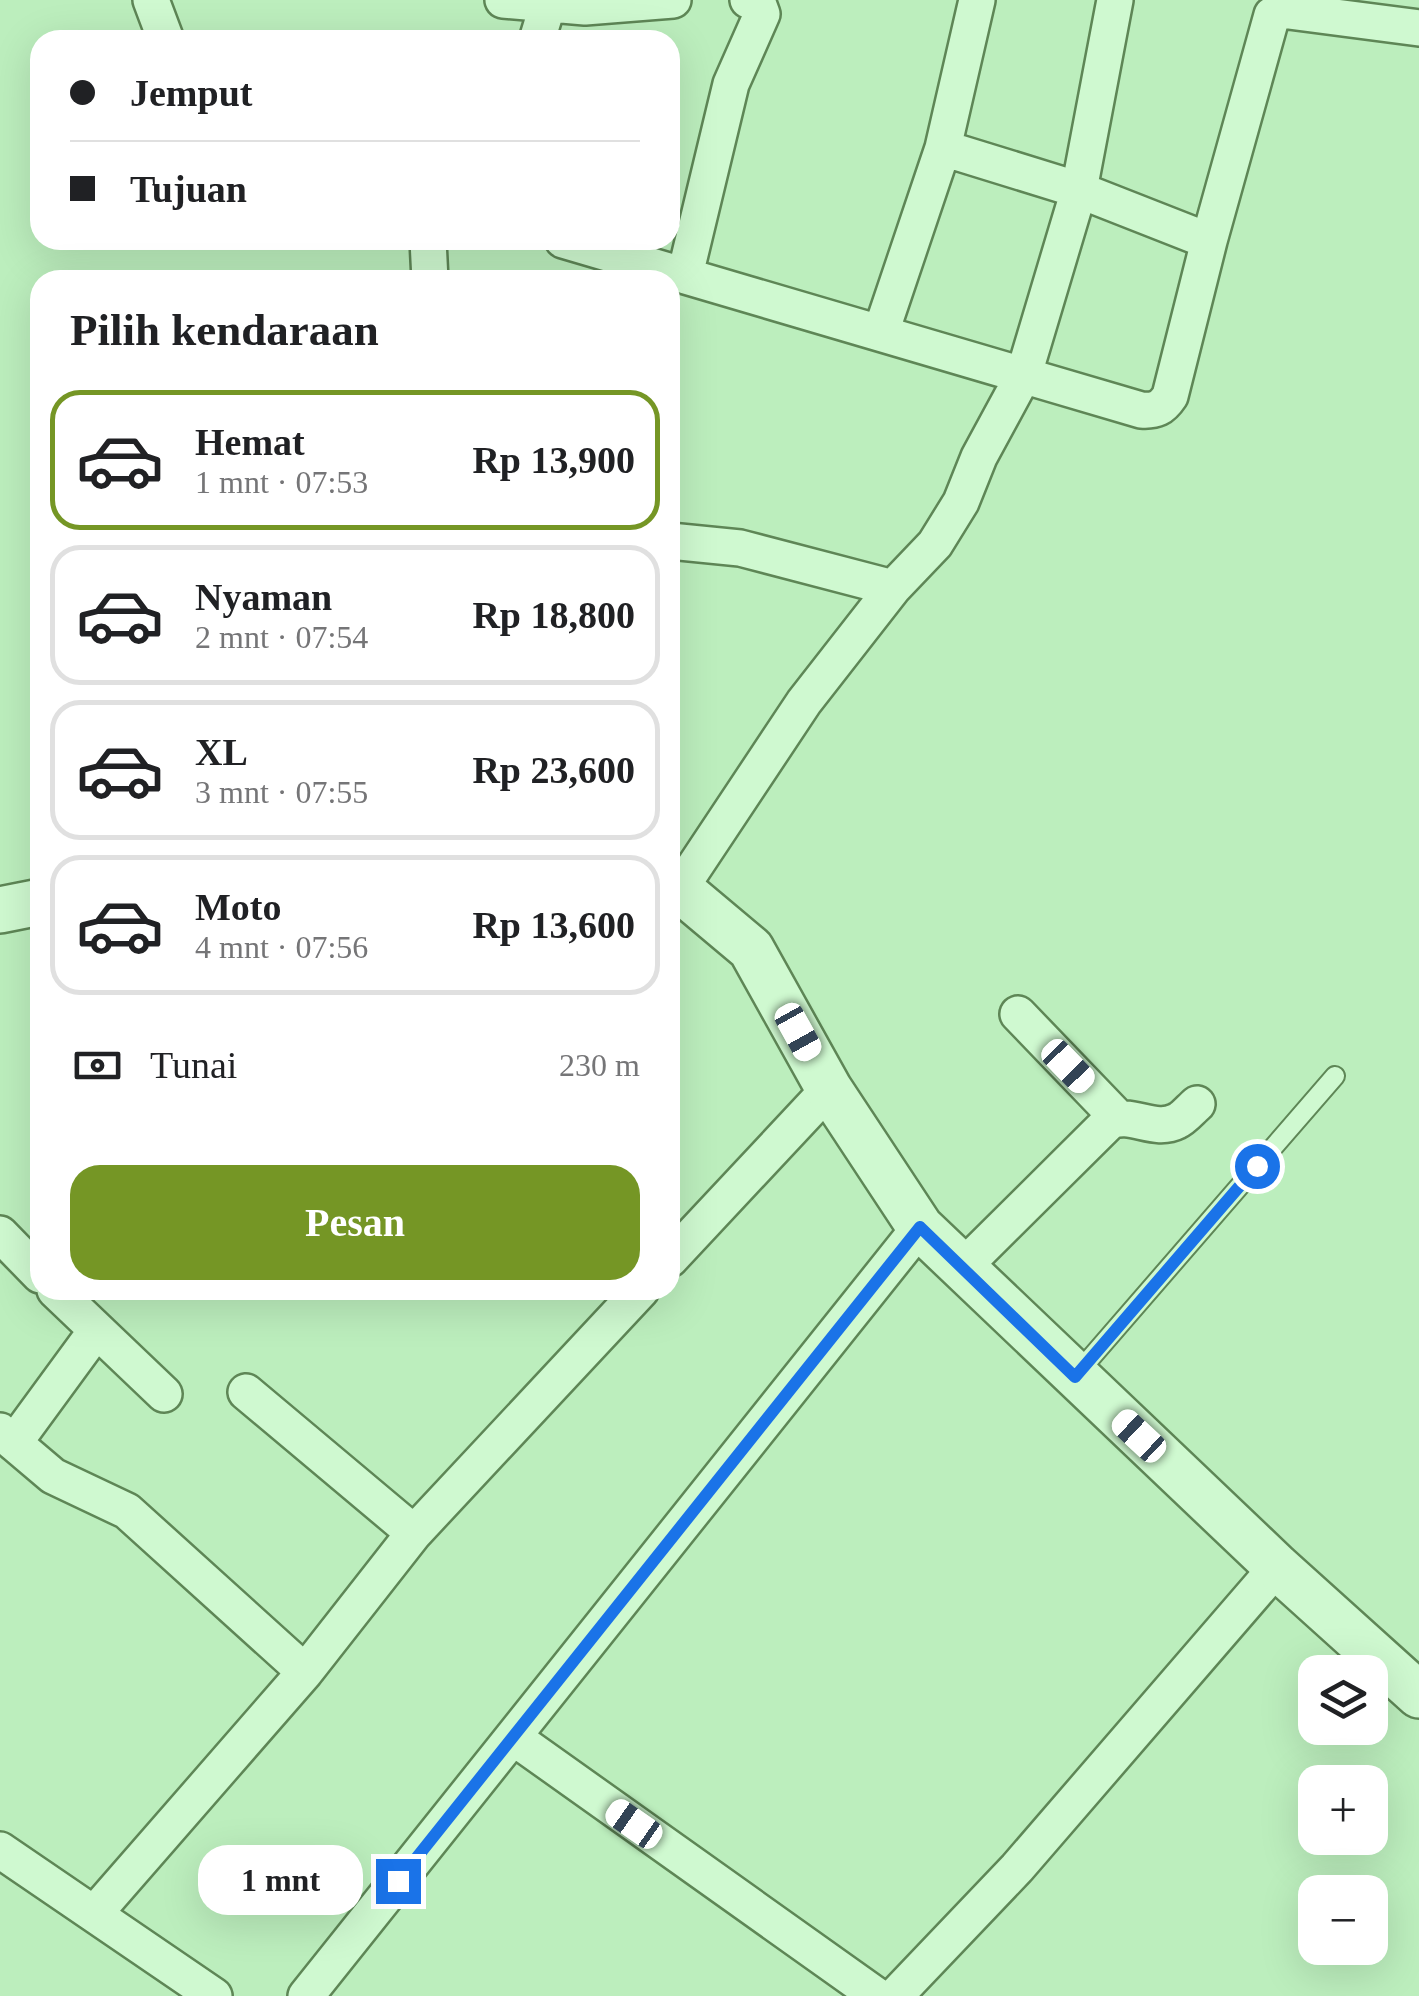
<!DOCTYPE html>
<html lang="id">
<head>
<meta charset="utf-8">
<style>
  :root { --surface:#fff; --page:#f6f6f6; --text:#202124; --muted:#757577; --line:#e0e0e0; --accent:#759625 }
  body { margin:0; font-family:"Times New Roman",serif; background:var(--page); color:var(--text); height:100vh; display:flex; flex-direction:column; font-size:38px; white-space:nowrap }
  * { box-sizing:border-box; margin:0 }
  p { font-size:32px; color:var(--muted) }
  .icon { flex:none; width:55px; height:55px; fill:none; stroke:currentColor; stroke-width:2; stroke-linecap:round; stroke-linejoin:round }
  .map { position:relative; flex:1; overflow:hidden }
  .sheet { position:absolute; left:30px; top:270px; width:650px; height:1030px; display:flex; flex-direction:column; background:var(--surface); border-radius:30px; box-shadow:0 10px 40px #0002 }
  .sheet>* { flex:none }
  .hud { position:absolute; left:30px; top:30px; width:650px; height:220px; border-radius:30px; box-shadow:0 10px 40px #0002; display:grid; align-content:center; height:220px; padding:0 40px; background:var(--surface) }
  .tools { position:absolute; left:1298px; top:1655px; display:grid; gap:20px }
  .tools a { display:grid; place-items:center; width:90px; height:90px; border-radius:20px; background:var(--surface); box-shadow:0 10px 40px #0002; font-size:50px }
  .end { position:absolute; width:45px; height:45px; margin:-22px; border:12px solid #1a73e8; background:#fff; box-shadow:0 0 0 5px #fff }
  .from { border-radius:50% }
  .bubble { position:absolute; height:70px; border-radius:30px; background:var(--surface); box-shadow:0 10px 40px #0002; font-size:32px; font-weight:700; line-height:70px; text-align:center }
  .car { position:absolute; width:30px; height:60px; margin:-30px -15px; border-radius:12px; box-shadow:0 0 8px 2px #0007; background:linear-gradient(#fff 24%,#345 0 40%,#fff 0 76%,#345 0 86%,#fff 0) }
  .hud b { display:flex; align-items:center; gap:35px; height:95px; font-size:38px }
  .hud b+b { border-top:2px solid var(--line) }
  .hud i { width:25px; height:25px; background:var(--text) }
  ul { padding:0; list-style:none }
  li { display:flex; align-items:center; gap:30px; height:140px; margin:0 20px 15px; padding:0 20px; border:5px solid var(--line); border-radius:30px }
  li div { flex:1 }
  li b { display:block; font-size:38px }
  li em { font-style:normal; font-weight:700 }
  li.selected { border-color:var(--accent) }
  li>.icon { width:90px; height:90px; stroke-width:1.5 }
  h2 { padding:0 40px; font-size:45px; line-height:120px }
  .pay { display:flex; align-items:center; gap:25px; height:110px; padding:0 40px; font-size:38px }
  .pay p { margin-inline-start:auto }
  .primary-button { display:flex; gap:20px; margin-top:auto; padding:20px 40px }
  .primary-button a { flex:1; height:115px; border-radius:30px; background:var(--accent); color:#fff; font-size:40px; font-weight:700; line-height:115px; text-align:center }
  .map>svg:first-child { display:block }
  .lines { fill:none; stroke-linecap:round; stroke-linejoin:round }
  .service-casing { stroke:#5e8656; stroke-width:22 }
  .minor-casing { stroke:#5e8656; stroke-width:40 }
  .tertiary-casing { stroke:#5e8656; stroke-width:50 }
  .service { stroke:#cff9d0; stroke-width:18 }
  .minor { stroke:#cff9d0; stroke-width:35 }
  .tertiary { stroke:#cff9d0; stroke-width:45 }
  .route { stroke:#1a73e8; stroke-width:12 }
</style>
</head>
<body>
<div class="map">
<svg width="1419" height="1996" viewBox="0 0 1419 1996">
  <rect width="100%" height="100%" fill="#bceebd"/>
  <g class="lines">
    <g class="service-casing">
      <path id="service" d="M1075 1376 1335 1076"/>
    </g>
    <g class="minor-casing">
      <path id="minor" d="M151 0 166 40
        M503 0 585 7 673 0
        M537 40 548 4
        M428 240 430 280
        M563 240 1141 410C1156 411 1162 408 1170 396L1209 241 1079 190 943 148
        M1209 241 1272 15 1281 10 1419 28
        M685 275 731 84 762 14 758 3 748 0
        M881 332 943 148 977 0
        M670 541 740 548 893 588
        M681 887 804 702 893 588 935 544 961 502 979 457 1024 374 1079 190 1115 0
        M1018 1014 1118 1118
        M0 1234 40 1275
        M670 1259 829 1089
        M962 1268 1109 1122C1131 1111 1154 1133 1177 1121 1184 1118 1191 1109 1197 1104
        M55 1290 164 1394
        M246 1392 414 1533
        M0 1431 53 1476 127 1511 305 1672
        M14 1443 96 1331
        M513 1737 877 1996
        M0 1850 214 1996
        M94 1914 305 1672 414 1533 641 1290
        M306 1996 920 1227
        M895 1996 1017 1868 1277 1567"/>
    </g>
    <g class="tertiary-casing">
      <path id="tertiary" d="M670 881 751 949 829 1089 920 1227 1277 1567 1419 1695
        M0 910 40 902"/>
    </g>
    <use href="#service" class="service"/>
    <use href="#minor" class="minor"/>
    <use href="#tertiary" class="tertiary"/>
  </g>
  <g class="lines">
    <path class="route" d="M398 1881 920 1227 1075 1377 1257 1166"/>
  </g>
</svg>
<div class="tools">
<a><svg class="icon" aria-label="layers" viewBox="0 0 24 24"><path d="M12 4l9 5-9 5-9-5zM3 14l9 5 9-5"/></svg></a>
<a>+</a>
<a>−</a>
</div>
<i class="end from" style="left:1257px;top:1166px"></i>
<i class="end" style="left:398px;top:1881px"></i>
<div class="bubble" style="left:198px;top:1845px;width:165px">1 mnt</div>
<i class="car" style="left:798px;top:1032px;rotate:151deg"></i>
<i class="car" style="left:1068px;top:1066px;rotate:136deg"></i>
<i class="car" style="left:1139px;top:1436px;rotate:313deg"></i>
<i class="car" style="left:634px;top:1824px;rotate:305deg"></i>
<div class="hud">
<b><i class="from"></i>Jemput</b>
<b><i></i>Tujuan</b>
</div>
<section class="sheet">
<h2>Pilih kendaraan</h2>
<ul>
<li class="selected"><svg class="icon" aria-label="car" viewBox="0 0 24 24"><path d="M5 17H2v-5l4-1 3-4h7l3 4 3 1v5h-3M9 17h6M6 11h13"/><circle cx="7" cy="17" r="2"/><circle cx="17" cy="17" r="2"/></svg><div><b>Hemat</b><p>1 mnt · 07:53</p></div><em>Rp 13,900</em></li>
<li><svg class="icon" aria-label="car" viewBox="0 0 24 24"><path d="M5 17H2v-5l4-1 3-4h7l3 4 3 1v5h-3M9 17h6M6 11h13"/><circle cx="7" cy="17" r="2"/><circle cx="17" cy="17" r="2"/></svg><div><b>Nyaman</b><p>2 mnt · 07:54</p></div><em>Rp 18,800</em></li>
<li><svg class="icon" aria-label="car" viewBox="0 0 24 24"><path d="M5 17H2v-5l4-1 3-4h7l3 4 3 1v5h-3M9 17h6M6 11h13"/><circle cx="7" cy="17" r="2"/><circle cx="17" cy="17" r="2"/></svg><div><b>XL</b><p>3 mnt · 07:55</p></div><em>Rp 23,600</em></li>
<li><svg class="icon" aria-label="car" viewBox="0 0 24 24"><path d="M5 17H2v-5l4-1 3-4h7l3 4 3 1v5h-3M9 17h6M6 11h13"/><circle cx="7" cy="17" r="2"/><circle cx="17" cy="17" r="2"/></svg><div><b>Moto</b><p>4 mnt · 07:56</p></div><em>Rp 13,600</em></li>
</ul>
<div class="pay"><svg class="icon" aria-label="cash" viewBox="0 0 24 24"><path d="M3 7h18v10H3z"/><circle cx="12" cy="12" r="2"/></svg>Tunai<p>230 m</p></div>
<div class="primary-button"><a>Pesan</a></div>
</section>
</div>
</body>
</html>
